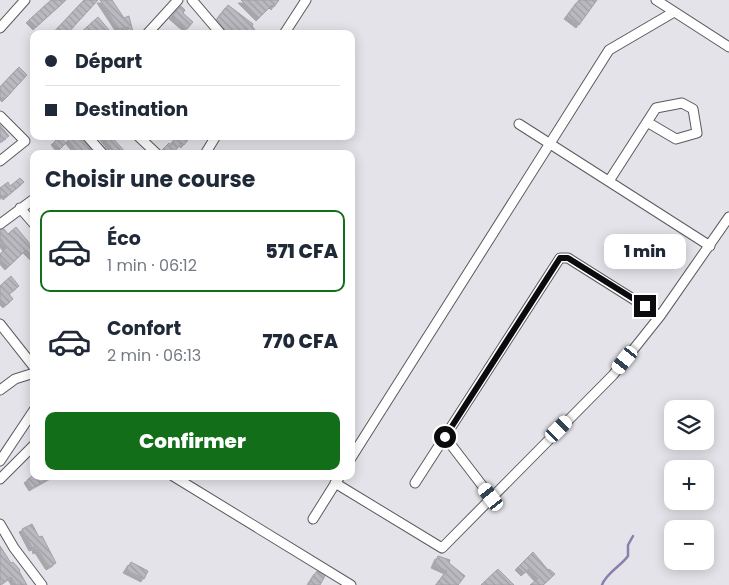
<!DOCTYPE html>
<html lang="fr">
<head>
<meta charset="utf-8">
<style>
  :root { --surface:#fff; --page:#f6f6f7; --text:#1f2937; --muted:#747a83; --line:#e0e1e3; --accent:#136e1a }
  body { margin:0; font-family:Poppins,sans-serif; background:var(--page); color:var(--text); height:100vh; display:flex; flex-direction:column; font-size:19px; white-space:nowrap }
  * { box-sizing:border-box; margin:0 }
  p { font-size:16px; color:var(--muted) }
  .icon { flex:none; width:28px; height:28px; fill:none; stroke:currentColor; stroke-width:2; stroke-linecap:round; stroke-linejoin:round }
  .map { position:relative; flex:1; overflow:hidden }
  .details { position:absolute; left:30px; top:150px; width:325px; height:330px; display:flex; flex-direction:column; background:var(--surface); border-radius:10px; box-shadow:0 2px 12px #0003 }
  .details>* { flex:none }
  .top-card { position:absolute; left:30px; top:30px; width:325px; height:110px; border-radius:10px; box-shadow:0 2px 12px #0003; display:grid; align-content:center; height:110px; padding:0 15px; background:var(--surface) }
  .controls { position:absolute; left:664px; top:400px; display:grid; gap:10px }
  .controls a { display:grid; place-items:center; width:50px; height:50px; border-radius:10px; background:var(--surface); box-shadow:0 2px 12px #0003; font-size:25px }
  .end { position:absolute; width:22px; height:22px; margin:-11px; border:6px solid #0b0b0d; background:#fff; box-shadow:0 0 0 2px #fff }
  .from { border-radius:50% }
  .bubble { position:absolute; height:35px; border-radius:10px; background:var(--surface); box-shadow:0 2px 12px #0003; font-size:16px; font-weight:800; line-height:35px; text-align:center }
  .car { position:absolute; width:15px; height:30px; margin:-15px -8px; border-radius:6px; box-shadow:0 0 4px 1px #0007; background:linear-gradient(#fff 24%,#345 0 40%,#fff 0 76%,#345 0 86%,#fff 0) }
  .top-card b { display:flex; align-items:center; gap:18px; height:48px; font-size:19px }
  .top-card b+b { border-top:1px solid var(--line) }
  .top-card i { width:12px; height:12px; background:var(--text) }
  ul { padding:0; list-style:none }
  li { display:flex; align-items:center; gap:15px; height:82px; margin:0 10px 8px; padding:0 5px; border:2px solid transparent; border-radius:10px }
  li div { flex:1 }
  li b { display:block; font-size:19px }
  li em { font-style:normal; font-weight:800 }
  li.current { border-color:var(--accent) }
  li>.icon { width:45px; height:45px; stroke-width:1.5 }
  h2 { padding:0 15px; font-size:22px; line-height:60px }
  .action { display:flex; gap:10px; margin-top:auto; padding:10px 15px }
  .action a { flex:1; height:58px; border-radius:10px; background:var(--accent); color:#fff; font-size:20px; font-weight:800; line-height:58px; text-align:center }
  .map>svg:first-child { display:block }
  .lines { fill:none; stroke-linecap:round; stroke-linejoin:round }
  .stream { stroke:#8b7fb0; stroke-width:2.5 }
  .building { fill:url(#building-back-hatch); stroke:#a1a0a6; filter:url(#shadow) }
  .minor-casing { stroke:#5b5a60; stroke-width:11 }
  .minor { stroke:#fff; stroke-width:9 }
  .route { stroke:#0b0b0d; stroke-width:6 }
</style>
</head>
<body>
<div class="map">
<svg width="729" height="585" viewBox="0 0 729 585">
  <defs>
    <pattern id="building-back-hatch" width="6" height="6" patternUnits="userSpaceOnUse" patternTransform="scale(1.25)"><rect width="6" height="6" fill="#bab9bf"/><path d="M-1 5l2 2M0 0l6 6M5-1l2 2" fill="none" stroke="#9f9ea3"/></pattern>
    <filter id="shadow"><feDropShadow dx="-3" dy="3" stdDeviation="0" flood-color="#0004"/></filter>
  </defs>
  <rect width="100%" height="100%" fill="#e4e3e9"/>
  <g class="lines">
    <path class="stream" d="M602 585C606 573 621 566 628 556V545L633 536"/>
  </g>
  <path class="building" d="M51 0H66L36 27 29 20Z
    M84 0H98L67 34H52Z
    M100 0H112L124 18 129 16 133 32 128 27 119 29Z
    M241 0H279L274 7 272 5 259 18Z
    M579 0H597L579 25 567 16Z
    M228 5 253 24 252 26 258 34H236L233 30 227 34 217 19Z
    M181 6 185 10 183 13 193 22 187 29 172 16Z
    M98 17 109 30 105 34H79Z
    M19 67 27 75 5 99 3 97 0 101V87Z
    M0 125 9 136 0 142Z
    M60 136 66 143 60 149 54 142Z
    M72 136H81L93 152 90 154H80L68 140Z
    M102 136H111L127 154H111L108 150 111 147Z
    M177 136H191L184 145 182 143 172 154H167L163 149 169 143 171 145Z
    M20 178 24 182 6 197 5 195 0 198V188L8 182 10 186Z
    M16 227 31 245 34 243V258L26 250 8 267 0 258V254L6 248 1 242 3 241 0 238V230L4 229 8 234Z
    M11 276 19 286 9 294 13 299 6 305 0 299V286Z
    M32 476H53L32 488 27 480Z
    M32 524 39 537 42 536 56 563 49 567 38 550 36 551 35 547 32 548 22 529Z
    M0 546 11 563 13 562 20 570 19 571 27 585H16L11 577 0 585Z
    M533 552 548 570 549 569 555 574 543 585H530L538 579 529 569 524 573 518 567Z
    M438 556 450 560 449 563 465 576 458 585H436L447 571 434 565Z
    M131 562 148 571 144 579 126 570Z
    M498 569 514 585H481Z
    M317 571 325 576 320 585H308Z"/>
  <g class="lines">
    <g class="minor-casing">
      <path id="minor" d="M192 0 221 34
        M656 0 729 47
        M0 28 25 0
        M147 34 178 0
        M284 34 306 0
        M0 116 25 141 0 161
        M519 124 710 246
        M87 136 103 154
        M138 136 157 154
        M205 154 216 136
        M609 181 656 108 682 103 693 109 697 133 676 139 647 122
        M20 208 34 224
        M0 224 34 199
        M0 324 34 367
        M0 390 15 379 34 373
        M445 437 491 497
        M351 458 609 50 674 12
        M0 461 34 410
        M173 476 351 585
        M0 479 34 445
        M335 483 442 548 613 375 660 316 729 217
        M415 483 560 258H568L660 316
        M313 519 340 476
        M0 524 14 548 42 585"/>
    </g>
    <use href="#minor" class="minor"/>
  </g>
  <g class="lines">
    <path class="route" d="M445 437 560 258H568L645 306"/>
  </g>
</svg>
<div class="controls">
<a><svg class="icon" aria-label="layers" viewBox="0 0 24 24"><path d="M12 4l9 5-9 5-9-5zM3 14l9 5 9-5"/></svg></a>
<a>+</a>
<a>−</a>
</div>
<i class="end from" style="left:445px;top:437px"></i>
<i class="end" style="left:645px;top:306px"></i>
<div class="bubble" style="left:604px;top:234px;width:82px">1 min</div>
<i class="car" style="left:625px;top:360px;rotate:219deg"></i>
<i class="car" style="left:559px;top:429px;rotate:45deg"></i>
<i class="car" style="left:491px;top:497px;rotate:323deg"></i>
<div class="top-card">
<b><i class="from"></i>Départ</b>
<b><i></i>Destination</b>
</div>
<section class="details">
<h2>Choisir une course</h2>
<ul>
<li class="current"><svg class="icon" aria-label="car" viewBox="0 0 24 24"><path d="M5 17H2v-5l4-1 3-4h7l3 4 3 1v5h-3M9 17h6M6 11h13"/><circle cx="7" cy="17" r="2"/><circle cx="17" cy="17" r="2"/></svg><div><b>Éco</b><p>1 min · 06:12</p></div><em>571 CFA</em></li>
<li><svg class="icon" aria-label="car" viewBox="0 0 24 24"><path d="M5 17H2v-5l4-1 3-4h7l3 4 3 1v5h-3M9 17h6M6 11h13"/><circle cx="7" cy="17" r="2"/><circle cx="17" cy="17" r="2"/></svg><div><b>Confort</b><p>2 min · 06:13</p></div><em>770 CFA</em></li>
</ul>
<div class="action"><a>Confirmer</a></div>
</section>
</div>
</body>
</html>
